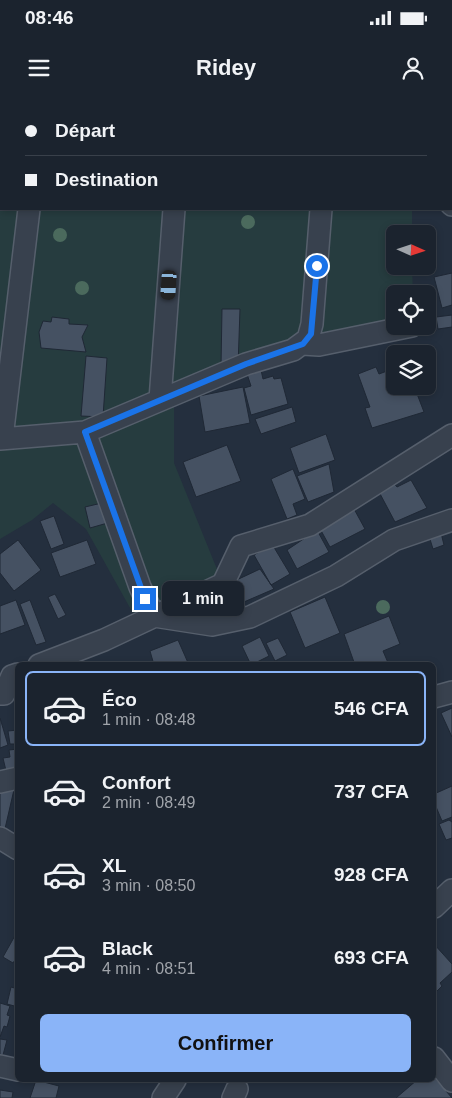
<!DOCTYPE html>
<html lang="fr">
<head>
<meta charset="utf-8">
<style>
  :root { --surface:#1b232e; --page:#282f3a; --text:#f1f3f6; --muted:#a0a4aa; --line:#39404a; --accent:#8ab4f8 }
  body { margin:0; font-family:Helvetica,sans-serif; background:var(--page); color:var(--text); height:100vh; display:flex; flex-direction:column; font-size:19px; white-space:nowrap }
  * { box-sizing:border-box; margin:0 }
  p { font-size:16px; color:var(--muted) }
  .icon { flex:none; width:28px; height:28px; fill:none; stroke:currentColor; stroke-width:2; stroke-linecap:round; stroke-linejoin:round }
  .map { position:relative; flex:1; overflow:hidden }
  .sheet { position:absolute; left:15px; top:562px; width:421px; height:420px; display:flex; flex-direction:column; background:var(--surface); border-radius:8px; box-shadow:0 2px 8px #0003,0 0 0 1px var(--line) }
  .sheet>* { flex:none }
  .guide { position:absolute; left:0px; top:0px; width:452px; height:110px; box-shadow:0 2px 8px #0003,0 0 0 1px var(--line); display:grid; align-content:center; height:110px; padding:0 25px; background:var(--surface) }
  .needle { width:32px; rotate:93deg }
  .tools { position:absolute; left:386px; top:125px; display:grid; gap:10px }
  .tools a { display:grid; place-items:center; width:50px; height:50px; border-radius:8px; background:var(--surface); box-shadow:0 2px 8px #0003,0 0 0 1px var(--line); font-size:25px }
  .end { position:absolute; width:22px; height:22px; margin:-11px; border:6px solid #1a73e8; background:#fff; box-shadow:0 0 0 2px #fff }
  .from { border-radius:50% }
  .bubble { position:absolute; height:35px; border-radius:8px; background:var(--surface); box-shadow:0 2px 8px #0003,0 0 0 1px var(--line); font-size:16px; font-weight:700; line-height:35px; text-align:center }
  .car { position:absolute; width:15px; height:30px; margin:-15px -8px; border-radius:6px; box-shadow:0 0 4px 1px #0007; background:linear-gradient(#222 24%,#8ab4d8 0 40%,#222 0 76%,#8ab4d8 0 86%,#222 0) }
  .guide b { display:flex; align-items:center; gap:18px; height:48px; font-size:19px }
  .guide b+b { border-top:1px solid var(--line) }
  .guide i { width:12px; height:12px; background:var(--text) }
  ul { padding:9px 0 0; list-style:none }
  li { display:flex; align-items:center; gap:15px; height:75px; margin:0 10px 8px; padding:0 15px; border:2px solid transparent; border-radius:8px }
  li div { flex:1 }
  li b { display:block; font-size:19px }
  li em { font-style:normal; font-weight:700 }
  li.active { border-color:var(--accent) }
  li>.icon { width:45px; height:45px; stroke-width:1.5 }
  .button { display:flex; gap:10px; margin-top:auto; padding:10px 25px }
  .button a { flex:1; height:58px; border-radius:8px; background:var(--accent); color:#111; font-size:20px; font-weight:700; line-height:58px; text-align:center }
  .status { display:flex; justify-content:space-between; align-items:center; height:35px; padding:0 25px; background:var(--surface); direction:ltr }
  .status svg { height:14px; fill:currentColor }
  header { display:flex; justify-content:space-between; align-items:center; height:65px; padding:0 25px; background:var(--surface); font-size:22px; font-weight:700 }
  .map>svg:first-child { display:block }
  .green { fill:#263c3f }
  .building { fill:#455162; stroke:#1f2835 }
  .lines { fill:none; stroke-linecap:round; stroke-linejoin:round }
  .minor-casing { stroke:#565f6c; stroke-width:24 }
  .minor { stroke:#38414e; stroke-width:21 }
  .tree { fill:#4b6a5d }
  .route { stroke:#1a73e8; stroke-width:6 }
</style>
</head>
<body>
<div class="status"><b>08:46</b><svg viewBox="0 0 49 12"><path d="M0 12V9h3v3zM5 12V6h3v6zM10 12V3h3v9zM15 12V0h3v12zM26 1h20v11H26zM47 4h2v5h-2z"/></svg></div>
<header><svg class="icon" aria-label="menu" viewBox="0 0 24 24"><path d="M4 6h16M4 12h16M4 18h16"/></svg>Ridey<svg class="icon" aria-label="person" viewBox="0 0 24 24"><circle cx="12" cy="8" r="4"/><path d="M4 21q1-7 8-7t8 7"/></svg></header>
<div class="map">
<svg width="452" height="998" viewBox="0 0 452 998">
  <rect width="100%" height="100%" fill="#242f3e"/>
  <path class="green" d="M0 0H183L1 1V109H412V134H395V166H412L413 194H395V226L319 246 174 298V363L223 484 139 524 86 429 53 403 32 420 0 439Z"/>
  <path class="building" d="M48 0H109L110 1H49Z
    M452 173V205L442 208 434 177Z
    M222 209H240L238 267 221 266Z
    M452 215V227L438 229 436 217Z
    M52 217 69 219V224L88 225 82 237 86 252 41 248 39 232 43 221 51 222Z
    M435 223 436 231 427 232 428 224Z
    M86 256 107 258 103 317 81 316Z
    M376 267 379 274 395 268V286H414L424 312 372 328 365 308 370 307 358 274Z
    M261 270 263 279 273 276 274 279 281 278 288 304 251 315 244 288 251 286 247 274Z
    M243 287 250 323 205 332 199 296Z
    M292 307 296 322 261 334 255 319Z
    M326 334 335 360 299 373 290 348Z
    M227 345 241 381 196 397 183 362Z
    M329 364 334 392 308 402 297 376Z
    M293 369 305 399 293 404 297 415 287 419 271 379Z
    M411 380 427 408 395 422 378 390 393 382 397 387Z
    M106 402 111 422 90 428 85 407Z
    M353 407 365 429 330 447 318 425Z
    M54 416 64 444 51 449 40 421Z
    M317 430 329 452 297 469 287 450Z
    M441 433 444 445 433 449 429 436Z
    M18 440 41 470 14 491 0 473V454Z
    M87 440 96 464 60 477 51 453Z
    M272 444 290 474 271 485 254 455Z
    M260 469 274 489 237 505 228 484Z
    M55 494 66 515 58 519 48 497Z
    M325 497 340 533 305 548 290 512Z
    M16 500 25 525 0 534V506Z
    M30 500 46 542 36 545 20 504Z
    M389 516 400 544 383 551 389 565H355L344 534Z
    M260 537 269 556 251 565 242 546Z
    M278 538 287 555 275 561 266 543Z
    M178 540 189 565H154L150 551Z
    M452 608V637L441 613Z
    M0 618 8 645 0 648Z
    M18 630V647L16 648V644H10L8 631Z
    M18 649V673L7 675 3 658 10 657 9 650Z
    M16 681 4 733 0 732V684Z
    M452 686V717L442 721 434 702V694Z
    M449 720 452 722V738L446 740 439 724Z
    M17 832 18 855 13 863 3 857Z
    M434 844 452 864V872L440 883 442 886 434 894Z
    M11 887 18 889V907L7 904Z
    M0 903 10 906 7 915 10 916 7 927 4 926 0 937Z
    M0 939 7 940 3 955H0Z
    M434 977 452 998H396L417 980H434Z
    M36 980 59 986 56 998H30Z
    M0 990 13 992 12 998H0Z"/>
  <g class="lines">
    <g class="minor-casing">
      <path id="minor" d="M231 0 232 1
        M420 1 424 0
        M0 74H1
        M451 104 452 105
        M303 244 319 245 412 226
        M160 300 174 109
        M85 332 140 487 154 516 212 525 250 517 336 476 394 440 452 420
        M2 338 29 109
        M0 339 85 332 246 264 293 250 308 239 312 224 321 109
        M39 565 104 540 223 484 241 446 310 425 452 335
        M0 594H4L12 576 18 574
        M434 597 452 592
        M0 682 18 678
        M0 738 18 749
        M434 807 452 790
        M434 958 452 981
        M0 966 18 970
        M163 998 175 980
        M233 998 237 989"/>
    </g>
    <use href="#minor" class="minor"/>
  </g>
  <g class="tree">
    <circle cx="248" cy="122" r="7"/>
    <circle cx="60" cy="135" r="7"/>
    <circle cx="82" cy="188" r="7"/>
    <circle cx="383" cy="507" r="7"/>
  </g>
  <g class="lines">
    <path class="route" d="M145 499 85 332 246 264 303 244 311 234 317 166"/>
  </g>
</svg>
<div class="tools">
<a><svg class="needle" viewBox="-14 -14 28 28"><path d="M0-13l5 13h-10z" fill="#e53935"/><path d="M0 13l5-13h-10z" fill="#a0a4aa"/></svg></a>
<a><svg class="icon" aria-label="locate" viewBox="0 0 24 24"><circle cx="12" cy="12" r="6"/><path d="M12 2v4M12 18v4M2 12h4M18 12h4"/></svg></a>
<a><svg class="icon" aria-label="layers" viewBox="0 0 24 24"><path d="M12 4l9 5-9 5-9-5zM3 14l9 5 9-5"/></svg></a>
</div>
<i class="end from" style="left:317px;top:166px"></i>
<i class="end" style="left:145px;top:499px"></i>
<div class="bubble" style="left:162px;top:481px;width:82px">1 min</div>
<i class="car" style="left:169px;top:185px;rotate:184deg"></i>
<div class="guide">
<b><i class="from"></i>Départ</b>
<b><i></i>Destination</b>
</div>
<section class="sheet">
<ul>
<li class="active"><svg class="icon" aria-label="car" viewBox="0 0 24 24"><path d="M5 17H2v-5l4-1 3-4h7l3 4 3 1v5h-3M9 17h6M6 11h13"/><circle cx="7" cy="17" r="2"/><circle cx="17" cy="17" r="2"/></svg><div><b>Éco</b><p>1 min · 08:48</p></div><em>546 CFA</em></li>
<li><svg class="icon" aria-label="car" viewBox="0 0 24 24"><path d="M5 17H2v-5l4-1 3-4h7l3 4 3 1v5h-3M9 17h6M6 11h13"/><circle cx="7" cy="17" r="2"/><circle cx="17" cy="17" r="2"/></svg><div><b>Confort</b><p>2 min · 08:49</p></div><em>737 CFA</em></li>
<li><svg class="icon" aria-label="car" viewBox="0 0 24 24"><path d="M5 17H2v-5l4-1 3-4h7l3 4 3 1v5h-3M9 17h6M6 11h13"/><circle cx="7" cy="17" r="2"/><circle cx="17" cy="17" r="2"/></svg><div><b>XL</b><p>3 min · 08:50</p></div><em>928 CFA</em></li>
<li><svg class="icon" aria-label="car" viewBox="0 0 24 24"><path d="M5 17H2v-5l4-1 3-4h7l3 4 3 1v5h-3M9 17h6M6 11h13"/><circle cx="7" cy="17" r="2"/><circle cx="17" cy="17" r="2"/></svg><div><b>Black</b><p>4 min · 08:51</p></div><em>693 CFA</em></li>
</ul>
<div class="button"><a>Confirmer</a></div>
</section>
</div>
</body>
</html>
